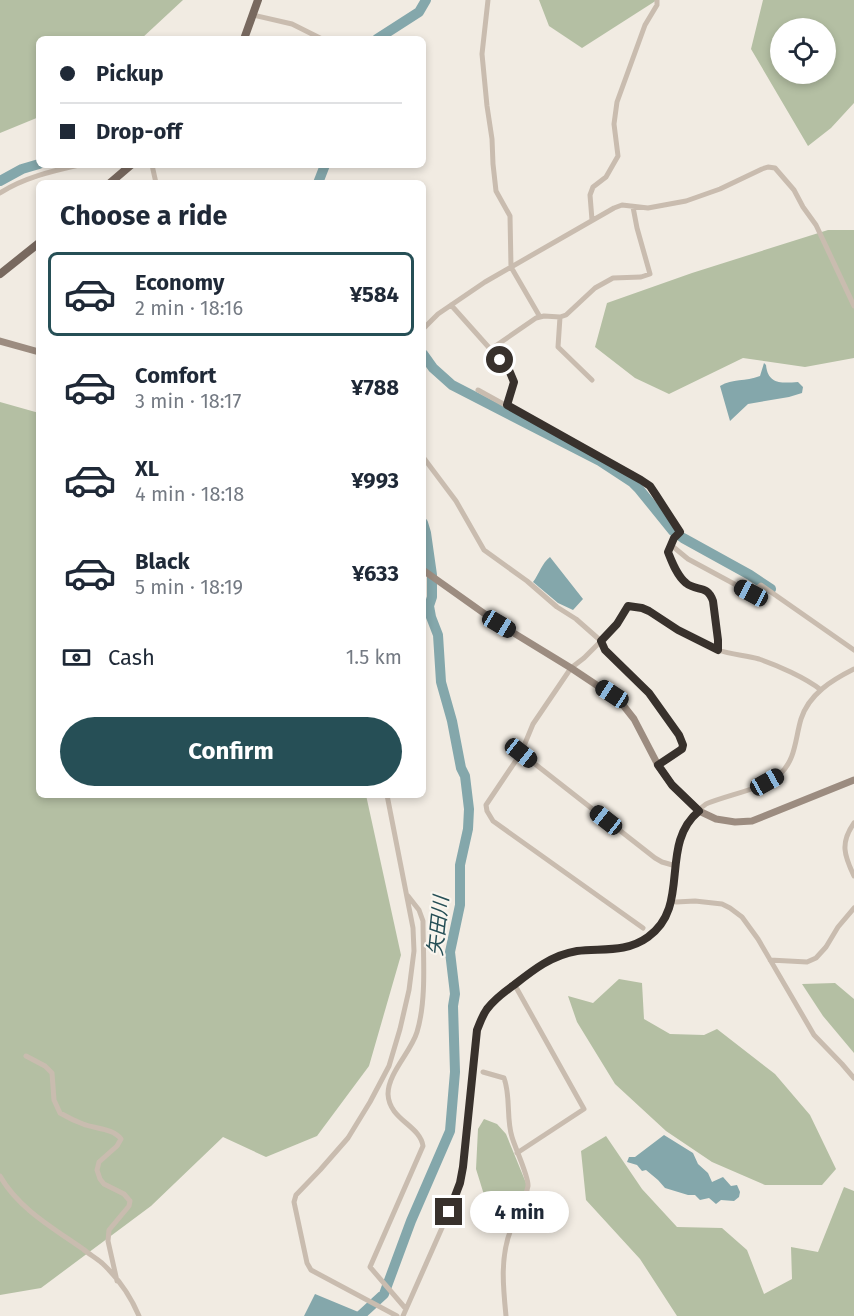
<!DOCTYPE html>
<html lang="en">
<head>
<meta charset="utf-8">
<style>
  :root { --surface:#fff; --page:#f2f2f3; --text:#1f2937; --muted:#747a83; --line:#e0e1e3; --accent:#264f56 }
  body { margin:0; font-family:"Fira Sans","Noto Sans JP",sans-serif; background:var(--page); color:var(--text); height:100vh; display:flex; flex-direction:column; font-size:22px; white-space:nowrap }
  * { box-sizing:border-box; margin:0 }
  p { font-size:20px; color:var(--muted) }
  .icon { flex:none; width:33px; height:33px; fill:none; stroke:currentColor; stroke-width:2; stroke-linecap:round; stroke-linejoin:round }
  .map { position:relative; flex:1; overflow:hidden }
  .drawer { position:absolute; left:36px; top:180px; width:390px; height:618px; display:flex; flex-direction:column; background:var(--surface); border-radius:9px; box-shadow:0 3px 9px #0003 }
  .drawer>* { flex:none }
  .banner { position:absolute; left:36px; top:36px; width:390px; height:132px; border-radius:9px; box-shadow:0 3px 9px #0003; display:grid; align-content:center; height:132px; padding:0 24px; background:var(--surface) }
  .fabs { position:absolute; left:770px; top:18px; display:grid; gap:12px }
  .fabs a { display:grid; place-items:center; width:66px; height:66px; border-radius:50%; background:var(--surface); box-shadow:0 3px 9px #0003; font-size:30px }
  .end { position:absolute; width:27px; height:27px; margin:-14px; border:8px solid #38312c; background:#fff; box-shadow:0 0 0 3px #fff }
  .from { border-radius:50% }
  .bubble { position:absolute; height:42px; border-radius:21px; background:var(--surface); box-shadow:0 3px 9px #0003; font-size:20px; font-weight:700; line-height:42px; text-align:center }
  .car { position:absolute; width:18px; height:36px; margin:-18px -9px; border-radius:8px; box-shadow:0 0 4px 2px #0007; background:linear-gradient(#222 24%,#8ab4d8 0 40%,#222 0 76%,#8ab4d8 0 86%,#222 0) }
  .banner b { display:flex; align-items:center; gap:21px; height:57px; font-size:22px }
  .banner b+b { border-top:2px solid var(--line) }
  .banner i { width:15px; height:15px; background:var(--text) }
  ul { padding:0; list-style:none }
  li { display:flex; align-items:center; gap:18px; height:84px; margin:0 12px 9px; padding:0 12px; border:3px solid transparent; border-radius:9px }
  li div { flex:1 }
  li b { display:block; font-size:22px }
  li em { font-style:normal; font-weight:700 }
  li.current { border-color:var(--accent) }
  li>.icon { width:54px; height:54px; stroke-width:1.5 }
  h2 { padding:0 24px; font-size:27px; line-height:72px }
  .pay { display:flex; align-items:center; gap:15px; height:66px; padding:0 24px; font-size:22px }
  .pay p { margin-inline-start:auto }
  .cta { display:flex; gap:12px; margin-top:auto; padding:12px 24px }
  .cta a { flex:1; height:69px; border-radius:36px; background:var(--accent); color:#fff; font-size:24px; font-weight:700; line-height:69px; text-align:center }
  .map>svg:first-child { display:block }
  .green { fill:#b4bfa3; fill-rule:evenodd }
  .water { fill:#84a7ab }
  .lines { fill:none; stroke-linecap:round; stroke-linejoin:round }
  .river { stroke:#84a7ab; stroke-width:10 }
  .street { stroke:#c9bcaf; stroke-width:5 }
  .secondary { stroke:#9c8c80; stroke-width:7 }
  .primary { stroke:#78695f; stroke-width:8 }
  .route { stroke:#38312c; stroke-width:8 }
  .labels { text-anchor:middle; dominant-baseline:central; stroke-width:4.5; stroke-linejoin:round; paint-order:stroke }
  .water-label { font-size:20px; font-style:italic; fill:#264f56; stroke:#f9f5ee }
</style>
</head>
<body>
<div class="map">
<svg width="854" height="1316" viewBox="0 0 854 1316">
  <rect width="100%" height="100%" fill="#f1ebe2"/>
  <path class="green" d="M0 0H183L141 39H39V117L0 133Z
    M539 0H657L582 48 549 26Z
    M763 0H854V103L831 128 808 146 751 49ZM780 28H825V74H780Z
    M828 230H854V358L805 367 743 358 669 394 635 378 595 347 607 303 692 273Z
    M0 402 39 413V795H366L401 955 369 1066 317 1136 266 1157 223 1137 151 1206 41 1288 0 1295Z
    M619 979 642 983 644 1019 670 1034 704 1035 717 1029 775 1074 810 1115 836 1169 822 1185H765L712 1162 666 1131 615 1084 577 1022 568 996 593 1003Z
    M835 983 854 999V1053L823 1016 802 984Z
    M484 1119 497 1124 506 1134 533 1200V1214L519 1223 501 1217 485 1198 476 1169 478 1129Z
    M606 1136 642 1189 677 1227 722 1228 747 1250 764 1294 792 1279 791 1247 818 1252 844 1187 854 1191V1316H677L640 1259 586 1200 581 1151Z"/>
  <path class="water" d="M764 363 766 365C768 385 782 383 798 382L803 387 802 393 789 397 748 404 730 421 720 386C733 378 745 382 760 376Z
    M550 557 583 599 573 610 558 603 533 582C539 574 542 563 550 557Z
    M664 1135 693 1153 698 1164 708 1173 712 1182 723 1177 731 1186 737 1185 740 1192 739 1197 734 1201 721 1200 716 1204 709 1198 700 1200 695 1195H688L665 1188 658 1180 646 1170 642 1171 637 1165 627 1162 629 1157H635Z
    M315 1294 368 1316H304Z"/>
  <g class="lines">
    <path class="river" d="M377 39 419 12 426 0
      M0 181 22 169 39 164
      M318 183 325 165
      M423 354 433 368 452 385 600 461 632 482 639 489 673 531 683 538 750 575 771 589
      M360 1316 384 1294 411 1221 450 1131 455 1072 453 1006 455 994 450 952 460 905V865L468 829 469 809 465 776 461 768 452 721 441 682 438 635 431 617 429 606 432 597V575L426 533 423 523"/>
    <path class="street" d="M488 0 482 54 487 106 492 139 493 164 496 191 510 216 511 267 540 317
      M253 15 292 24 322 39
      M152 165 156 183
      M0 193C23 178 52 171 79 165
      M592 220 590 195 593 187 606 177 618 156 614 124 617 102 645 25 657 5V0
      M451 305 509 370 514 382 506 405
      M560 317 558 347 592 380
      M423 329 438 314 485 282 614 208 622 205 648 208 686 201 720 189 762 169 768 167 775 168 794 190 803 207 816 225 854 306
      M491 349 536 318 544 316 560 317 566 315 595 288 613 278 641 277 650 274 637 228 633 207
      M478 390 641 480 650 486 656 495 679 532 674 538 668 552C672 562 677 576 686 583 697 592 707 584 713 601L718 640V650
      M423 457 456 501 484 550 527 581 557 607 576 619 601 641 584 658 571 668 533 724 521 753 486 805 487 811 493 821 643 928
      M671 545 688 559 751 593 761 585 854 650
      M521 753 655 858 662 862 676 866
      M658 765C668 759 684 754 682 741L649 693 605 649 601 641 617 624 628 607C650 606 663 624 681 632 694 638 706 646 718 650 732 655 746 655 759 659 777 665 806 678 821 690
      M387 795 413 928 414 951 409 990 400 1029 389 1066 370 1102 348 1138 320 1170 296 1195 294 1202 307 1263 311 1270 397 1316
      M854 823C840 843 844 855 854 876
      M676 902 695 901 722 904 730 908 742 917 758 939 814 1035 842 1064 854 1078
      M770 960 807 962 816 958 826 947 838 927 854 908
      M517 989 584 1109 517 1153
      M26 1056 45 1066 52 1073 54 1100 60 1113C67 1117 75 1121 83 1124 95 1129 113 1128 121 1139L117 1146 99 1162 97 1170 100 1179 104 1184 124 1194 130 1201 129 1206 109 1230 108 1241 117 1281
      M483 1072 504 1078C511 1097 506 1118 512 1137 515 1148 529 1177 528 1186 525 1201 516 1214 511 1229 500 1257 503 1286 506 1316
      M0 1176C18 1208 53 1228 83 1249 89 1254 96 1258 102 1263 117 1277 131 1297 139 1316
      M406 1309 370 1267 423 1146C420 1125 389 1120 388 1094 388 1073 411 1052 417 1032 427 999 423 955 423 921L419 910 408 896
      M403 1316 449 1212 460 1183 466 1139 475 1043C477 1031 480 1019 487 1009 503 988 548 956 573 951 599 946 625 954 648 937 694 903 655 838 706 804 727 795 763 789 779 775 796 760 795 739 801 719 809 694 832 680 854 669"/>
    <path class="secondary" d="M0 341 39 352
      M423 570 499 624 571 668 619 700 634 719 658 765 672 785 699 811 716 819 735 822 752 821 854 780"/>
    <path class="primary" d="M244 39 258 0
      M110 183 131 165
      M0 274 39 243"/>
  </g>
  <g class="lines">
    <path class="route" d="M449 1212 460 1183 463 1167 477 1030C480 1023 482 1016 487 1009 494 1000 504 992 514 985 533 970 552 955 577 951 602 948 626 953 648 937 692 906 658 845 699 811L672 785 658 765 682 749 683 745 679 735 649 693 605 650 601 641 617 624 628 606 642 608 649 611 678 630 718 650V640L713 601C707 584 697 592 686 583 677 576 672 562 668 552L674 538 680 532 656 495 650 486 641 480 507 405 514 382 509 370 500 360"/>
  </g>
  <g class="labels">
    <g class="water-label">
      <text transform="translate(438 926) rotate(-84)">矢田川</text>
    </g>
  </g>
</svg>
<div class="fabs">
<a><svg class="icon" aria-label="locate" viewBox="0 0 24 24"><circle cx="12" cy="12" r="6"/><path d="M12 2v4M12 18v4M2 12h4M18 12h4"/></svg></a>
</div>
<i class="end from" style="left:500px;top:360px"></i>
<i class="end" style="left:449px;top:1212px"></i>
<div class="bubble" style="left:470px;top:1191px;width:99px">4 min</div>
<i class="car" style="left:751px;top:593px;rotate:298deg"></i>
<i class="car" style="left:499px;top:624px;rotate:121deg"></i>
<i class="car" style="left:612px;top:694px;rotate:303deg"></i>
<i class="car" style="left:521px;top:753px;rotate:128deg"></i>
<i class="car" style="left:767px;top:782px;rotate:61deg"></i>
<i class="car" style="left:606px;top:820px;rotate:308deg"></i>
<div class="banner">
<b><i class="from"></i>Pickup</b>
<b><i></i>Drop-off</b>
</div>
<section class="drawer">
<h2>Choose a ride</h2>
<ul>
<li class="current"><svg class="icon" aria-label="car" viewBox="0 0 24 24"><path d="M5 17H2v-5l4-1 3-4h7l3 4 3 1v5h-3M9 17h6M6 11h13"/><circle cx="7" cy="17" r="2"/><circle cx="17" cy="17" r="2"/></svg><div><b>Economy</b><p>2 min · 18:16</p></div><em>¥584</em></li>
<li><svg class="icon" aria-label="car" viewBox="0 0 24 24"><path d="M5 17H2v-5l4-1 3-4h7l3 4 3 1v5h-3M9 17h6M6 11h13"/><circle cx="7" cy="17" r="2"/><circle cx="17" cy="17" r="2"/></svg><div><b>Comfort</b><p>3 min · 18:17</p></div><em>¥788</em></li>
<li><svg class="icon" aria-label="car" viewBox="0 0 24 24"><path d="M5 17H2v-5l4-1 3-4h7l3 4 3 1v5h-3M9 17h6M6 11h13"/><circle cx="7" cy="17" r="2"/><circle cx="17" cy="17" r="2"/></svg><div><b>XL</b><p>4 min · 18:18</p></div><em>¥993</em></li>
<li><svg class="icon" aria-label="car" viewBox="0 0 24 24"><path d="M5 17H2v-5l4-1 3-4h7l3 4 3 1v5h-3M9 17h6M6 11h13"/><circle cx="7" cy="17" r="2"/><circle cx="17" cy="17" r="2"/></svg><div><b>Black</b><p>5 min · 18:19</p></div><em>¥633</em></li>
</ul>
<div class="pay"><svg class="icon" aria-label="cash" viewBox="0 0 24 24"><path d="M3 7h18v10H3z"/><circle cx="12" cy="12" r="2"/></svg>Cash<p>1.5 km</p></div>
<div class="cta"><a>Confirm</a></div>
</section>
</div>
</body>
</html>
